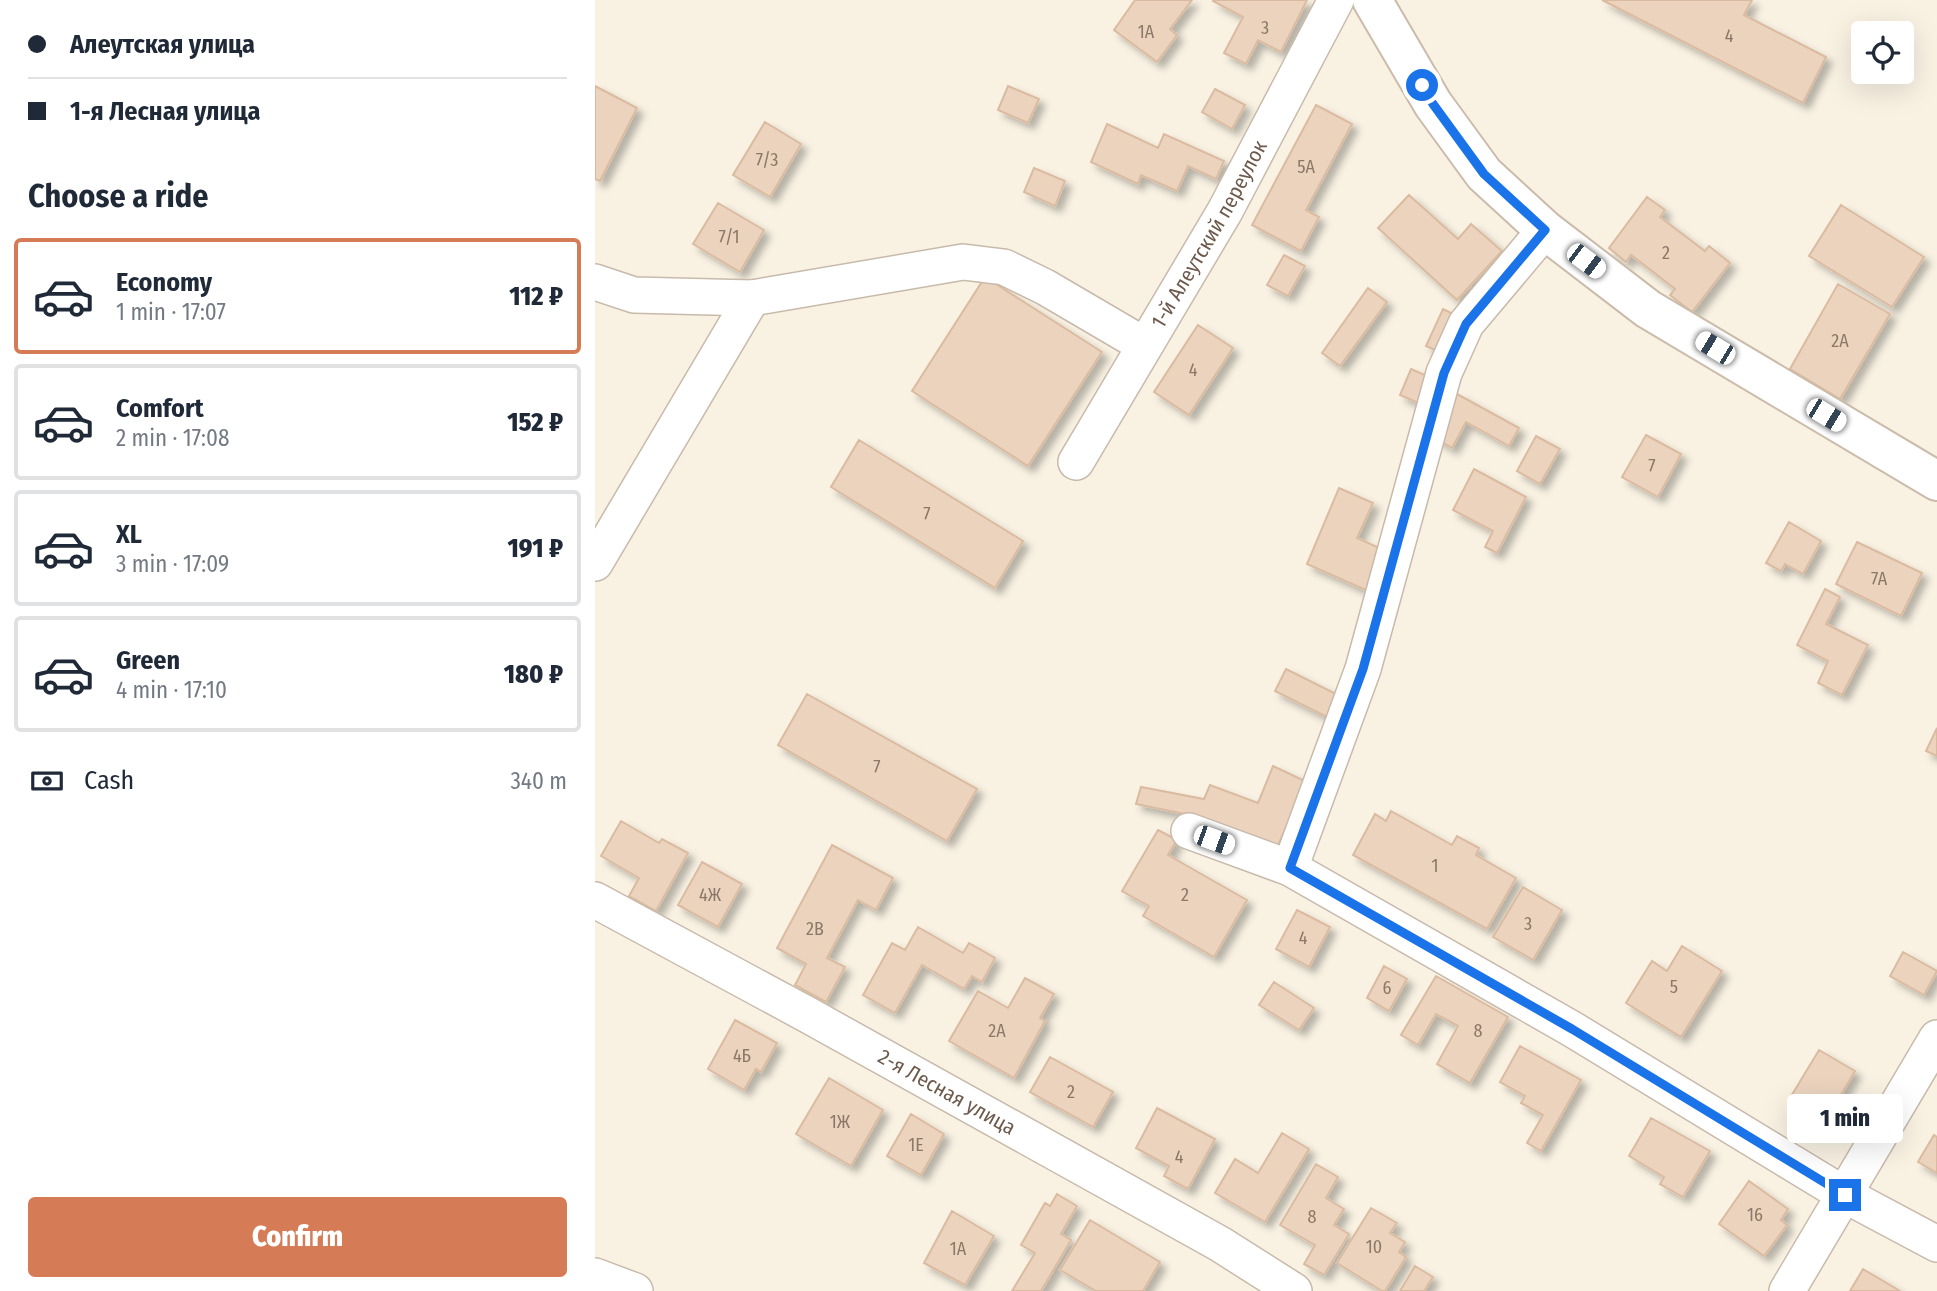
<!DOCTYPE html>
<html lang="en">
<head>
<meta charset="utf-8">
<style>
  :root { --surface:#fff; --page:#f6f6f7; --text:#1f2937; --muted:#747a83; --line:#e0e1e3; --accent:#d57b56 }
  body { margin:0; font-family:"Fira Sans Condensed",sans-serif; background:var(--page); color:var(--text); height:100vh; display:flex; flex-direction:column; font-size:26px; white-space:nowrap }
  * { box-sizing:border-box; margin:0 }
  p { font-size:23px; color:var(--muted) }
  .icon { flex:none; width:38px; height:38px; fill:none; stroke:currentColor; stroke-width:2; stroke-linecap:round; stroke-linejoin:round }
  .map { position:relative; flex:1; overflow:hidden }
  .details { display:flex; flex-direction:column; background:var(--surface); width:595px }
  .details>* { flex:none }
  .banner { display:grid; align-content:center; height:154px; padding:0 28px; background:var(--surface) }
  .tools { position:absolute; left:1256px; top:21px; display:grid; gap:14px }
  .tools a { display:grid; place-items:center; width:63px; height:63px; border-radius:7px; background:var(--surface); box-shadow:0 7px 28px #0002; font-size:35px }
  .end { position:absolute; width:32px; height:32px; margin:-16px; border:9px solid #1a73e8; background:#fff; box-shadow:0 0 0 4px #fff }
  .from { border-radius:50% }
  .bubble { position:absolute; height:49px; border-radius:7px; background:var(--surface); box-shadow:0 7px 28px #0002; font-size:23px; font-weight:800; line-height:49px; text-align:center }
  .car { position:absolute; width:21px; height:42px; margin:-21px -10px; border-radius:9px; box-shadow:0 0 5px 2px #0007; background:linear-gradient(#fff 24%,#345 0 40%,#fff 0 76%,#345 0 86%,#fff 0) }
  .banner b { display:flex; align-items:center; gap:24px; height:66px; font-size:26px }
  .banner b+b { border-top:2px solid var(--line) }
  .banner i { width:18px; height:18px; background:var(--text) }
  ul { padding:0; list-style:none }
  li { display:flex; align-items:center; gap:21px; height:116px; margin:0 14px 10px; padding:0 14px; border:4px solid var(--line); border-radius:7px }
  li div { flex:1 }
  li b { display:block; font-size:26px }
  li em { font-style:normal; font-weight:800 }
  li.selected { border-color:var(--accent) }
  li>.icon { width:63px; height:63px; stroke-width:1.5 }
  h2 { padding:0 28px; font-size:32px; line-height:84px }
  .pay { display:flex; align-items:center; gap:18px; height:77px; padding:0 28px; font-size:26px }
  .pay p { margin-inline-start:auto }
  .action { display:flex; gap:14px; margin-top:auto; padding:14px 28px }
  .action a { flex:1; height:80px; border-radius:7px; background:var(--accent); color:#fff; font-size:28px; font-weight:800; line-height:80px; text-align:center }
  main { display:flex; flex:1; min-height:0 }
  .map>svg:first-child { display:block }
  .building { fill:#ebd3be; stroke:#dbbba0; stroke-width:2; filter:url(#shadow) }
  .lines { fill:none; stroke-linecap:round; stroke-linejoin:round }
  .street-casing { stroke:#c8baab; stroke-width:38 }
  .secondary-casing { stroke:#cbbbaa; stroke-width:42 }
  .street { stroke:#fff; stroke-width:35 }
  .secondary { stroke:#fff; stroke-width:38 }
  .route { stroke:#1a73e8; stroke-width:9 }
  .labels { text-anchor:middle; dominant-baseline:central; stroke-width:5; stroke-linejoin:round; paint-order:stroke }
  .number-label { font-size:18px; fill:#8c7868 }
  .street-label { font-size:21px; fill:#6d5a4c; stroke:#fcf6e8 }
</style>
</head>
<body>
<main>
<section class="details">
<div class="banner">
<b><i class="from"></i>Алеутская улица</b>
<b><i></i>1-я Лесная улица</b>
</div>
<h2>Choose a ride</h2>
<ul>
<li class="selected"><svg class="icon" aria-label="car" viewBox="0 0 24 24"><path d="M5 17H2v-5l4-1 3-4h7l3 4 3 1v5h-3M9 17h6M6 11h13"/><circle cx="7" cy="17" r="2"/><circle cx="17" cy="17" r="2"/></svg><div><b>Economy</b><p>1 min · 17:07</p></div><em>112 ₽</em></li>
<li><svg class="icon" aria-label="car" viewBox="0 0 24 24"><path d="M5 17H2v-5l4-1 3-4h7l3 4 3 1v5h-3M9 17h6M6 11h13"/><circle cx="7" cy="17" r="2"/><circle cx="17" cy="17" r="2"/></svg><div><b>Comfort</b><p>2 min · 17:08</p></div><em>152 ₽</em></li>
<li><svg class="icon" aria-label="car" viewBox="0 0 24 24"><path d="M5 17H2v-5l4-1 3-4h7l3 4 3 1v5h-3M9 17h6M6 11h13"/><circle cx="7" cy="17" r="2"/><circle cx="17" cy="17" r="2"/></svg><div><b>XL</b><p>3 min · 17:09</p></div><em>191 ₽</em></li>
<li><svg class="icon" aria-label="car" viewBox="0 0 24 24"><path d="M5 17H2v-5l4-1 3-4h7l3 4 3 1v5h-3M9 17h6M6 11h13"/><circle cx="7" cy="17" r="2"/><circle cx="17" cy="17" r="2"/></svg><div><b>Green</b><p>4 min · 17:10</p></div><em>180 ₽</em></li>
</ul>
<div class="pay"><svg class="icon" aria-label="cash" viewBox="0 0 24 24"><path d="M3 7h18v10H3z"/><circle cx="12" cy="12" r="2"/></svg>Cash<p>340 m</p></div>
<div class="action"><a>Confirm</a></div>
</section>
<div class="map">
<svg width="1342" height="1291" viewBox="0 0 1342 1291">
  <defs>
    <filter id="shadow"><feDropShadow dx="6" dy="6" stdDeviation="3.5" flood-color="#0004"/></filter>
  </defs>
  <rect width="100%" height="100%" fill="#f9f2e3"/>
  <path class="building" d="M540 0H597L575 29 582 35 562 62 519 30Z
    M619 0H712L686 52 663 40 651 64 629 53 648 17 618 1Z
    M1007 0H1157L1149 15 1231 57 1208 103Z
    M0 86 42 108 5 181 0 179Z
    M413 86 444 99 433 123 403 110Z
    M620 89 650 105 637 129 607 112Z
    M721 105 757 124 711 210 724 217 706 251 657 225Z
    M170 122 206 144 175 197 138 175Z
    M512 124 563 148 569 134 629 161 621 179 593 166 582 191 546 175 543 184 496 162Z
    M439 168 470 181 460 206 429 192Z
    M814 195 863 239 876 224 907 251 862 300 783 228Z
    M1052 197 1070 210 1065 217 1110 251 1114 246 1135 263 1097 312 1075 295 1080 289 1036 255 1031 262 1014 248Z
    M123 203 169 230 145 272 98 244Z
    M1246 205 1329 257 1297 307 1214 256Z
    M689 255 710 266 693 296 672 285Z
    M390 277 507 352 433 466 317 391Z
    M1243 284 1295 314 1245 399 1195 369Z
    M773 288 792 302 745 366 727 353Z
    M848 309 866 318 849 354 831 346Z
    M603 325 638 348 594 415 559 392Z
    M816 369 839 379 828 405 805 395Z
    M862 394 924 428 914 446 871 422 857 448 838 437Z
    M1051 435 1086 454 1063 497 1027 477Z
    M941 436 965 449 945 484 922 471Z
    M264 440 428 541 400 588 236 487Z
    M879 469 931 497 902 553 890 547 898 531 858 510Z
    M744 488 778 503 762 538 791 551 773 591 712 564Z
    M1194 522 1226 541 1208 574 1190 564 1186 571 1171 563Z
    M1262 542 1327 573 1306 616 1241 584Z
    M1230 589 1245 597 1231 624 1273 645 1247 695 1223 683 1233 661 1202 645Z
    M691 669 743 695 732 717 680 691Z
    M212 694 382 789 352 841 183 745Z
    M1342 728V756L1331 751Z
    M678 766 712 782 678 856 609 818 541 804 546 787 609 799 615 785 663 803Z
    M796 811 857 845 862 836 884 848 881 855 921 878 892 929 758 855 780 814 791 821Z
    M26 821 64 843 67 839 93 853 61 911 34 896 44 878 6 856Z
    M563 830 582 840 573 855 652 900 619 957 548 916 554 906 527 891Z
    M237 845 298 878 281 910 263 900 232 958 250 967 231 1002 200 985 211 964 182 948Z
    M107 862 147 884 123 927 83 905Z
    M928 887 967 910 938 960 898 937Z
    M702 910 735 927 714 967 681 949Z
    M323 927 368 953 374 943 400 958 387 982 377 976 369 989 327 965 300 1013 268 995 297 943 310 950Z
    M1087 946 1127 971 1086 1037 1031 1003 1057 961 1072 971Z
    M1308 952 1342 971 1329 995 1295 976Z
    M789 966 812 979 794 1011 772 998Z
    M841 976 913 1017 875 1083 842 1064 863 1026 841 1014 823 1045 806 1035Z
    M430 978 459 994 445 1018 450 1021 419 1078 354 1041 383 991 413 1008Z
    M679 982 719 1008 704 1030 664 1005Z
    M140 1020 182 1043 166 1072 161 1069 149 1090 113 1069Z
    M925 1046 986 1080 946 1151 932 1143 948 1115 926 1103 930 1096 905 1082Z
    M1224 1050 1260 1071 1231 1120 1195 1098Z
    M455 1057 518 1092 498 1127 435 1092Z
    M234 1078 288 1110 256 1166 201 1134Z
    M562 1108 620 1139 593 1189 569 1176 574 1166 541 1148Z
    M316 1114 349 1134 326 1175 292 1156Z
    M1056 1118 1115 1151 1088 1197 1065 1184 1069 1177 1034 1156Z
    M687 1133 714 1149 670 1222 620 1193 640 1159 663 1173Z
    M1339 1135 1342 1137V1173L1323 1162Z
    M721 1164 743 1177 731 1198 749 1209 739 1225 754 1234 729 1275 709 1264 720 1245 685 1225Z
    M1154 1181 1193 1209 1186 1220 1192 1225 1169 1256 1124 1224Z
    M462 1194 482 1206 466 1234 476 1240 446 1291H417L440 1253 426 1245 450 1203 455 1206Z
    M776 1208 802 1223 795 1233 810 1242 804 1252 811 1257 790 1291H787L742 1263Z
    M357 1211 399 1236 370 1285 329 1263Z
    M495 1220 565 1262 548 1291H501L465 1270Z
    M820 1266 838 1277 829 1291H805Z
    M1268 1269 1305 1291H1255Z"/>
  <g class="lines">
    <g class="street-casing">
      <g id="street">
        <path d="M0 282 39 295 157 298"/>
        <path id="s1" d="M481 462 630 211 741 0"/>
        <path d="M0 563 157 298 368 262 409 267 450 287 549 345"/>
        <path d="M594 831 695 868 977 1029 1250 1195 1342 1244"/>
        <path d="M695 868 768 669 849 373 871 324 950 230"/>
        <path id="s2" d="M0 900 213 1015 625 1244 699 1291"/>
        <path d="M0 1276 40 1291"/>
        <path d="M1192 1291 1342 1038"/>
      </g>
    </g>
    <g class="secondary-casing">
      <path id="secondary" d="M777 0 838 104 889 174 950 230 1053 309 1342 481"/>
    </g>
    <use href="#street" class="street"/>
    <use href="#secondary" class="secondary"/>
  </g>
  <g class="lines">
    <path class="route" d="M827 85 838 104 889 174 950 230 871 324 849 373 768 669 695 868 977 1029 1250 1195"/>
  </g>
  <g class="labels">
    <g class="number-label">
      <text x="670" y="28">3</text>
      <text x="551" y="32">1А</text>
      <text x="1134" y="36">4</text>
      <text x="172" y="160">7/3</text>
      <text x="711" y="167">5А</text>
      <text x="134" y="237">7/1</text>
      <text x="1071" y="253">2</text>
      <text x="1245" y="341">2А</text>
      <text x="598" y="370">4</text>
      <text x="1057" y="466">7</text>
      <text x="332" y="514">7</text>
      <text x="1284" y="579">7А</text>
      <text x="282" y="767">7</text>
      <text x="840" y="866">1</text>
      <text x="115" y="895">4Ж</text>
      <text x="590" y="895">2</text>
      <text x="933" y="924">3</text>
      <text x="220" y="929">2В</text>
      <text x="708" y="938">4</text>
      <text x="1079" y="987">5</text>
      <text x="792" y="988">6</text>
      <text x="402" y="1031">2А</text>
      <text x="883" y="1031">8</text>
      <text x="147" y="1056">4Б</text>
      <text x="476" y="1092">2</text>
      <text x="245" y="1122">1Ж</text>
      <text x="321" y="1145">1Е</text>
      <text x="584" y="1157">4</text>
      <text x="1160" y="1215">16</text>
      <text x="717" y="1217">8</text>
      <text x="779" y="1247">10</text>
      <text x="363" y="1249">1А</text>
    </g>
    <g class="street-label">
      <text stroke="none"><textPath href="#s1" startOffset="264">1-й Алеутский переулок</textPath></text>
      <text stroke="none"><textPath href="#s2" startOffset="401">2-я Лесная улица</textPath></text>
    </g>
  </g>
</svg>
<div class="tools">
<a><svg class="icon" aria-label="locate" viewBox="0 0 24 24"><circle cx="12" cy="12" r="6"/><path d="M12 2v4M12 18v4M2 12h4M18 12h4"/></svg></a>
</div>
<i class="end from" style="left:827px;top:85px"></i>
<i class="end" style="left:1250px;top:1195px"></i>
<div class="bubble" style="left:1192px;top:1094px;width:116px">1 min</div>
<i class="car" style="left:991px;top:261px;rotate:127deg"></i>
<i class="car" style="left:1120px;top:348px;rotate:301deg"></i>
<i class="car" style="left:1231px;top:415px;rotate:121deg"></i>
<i class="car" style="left:619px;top:840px;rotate:110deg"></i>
</div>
</main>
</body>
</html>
